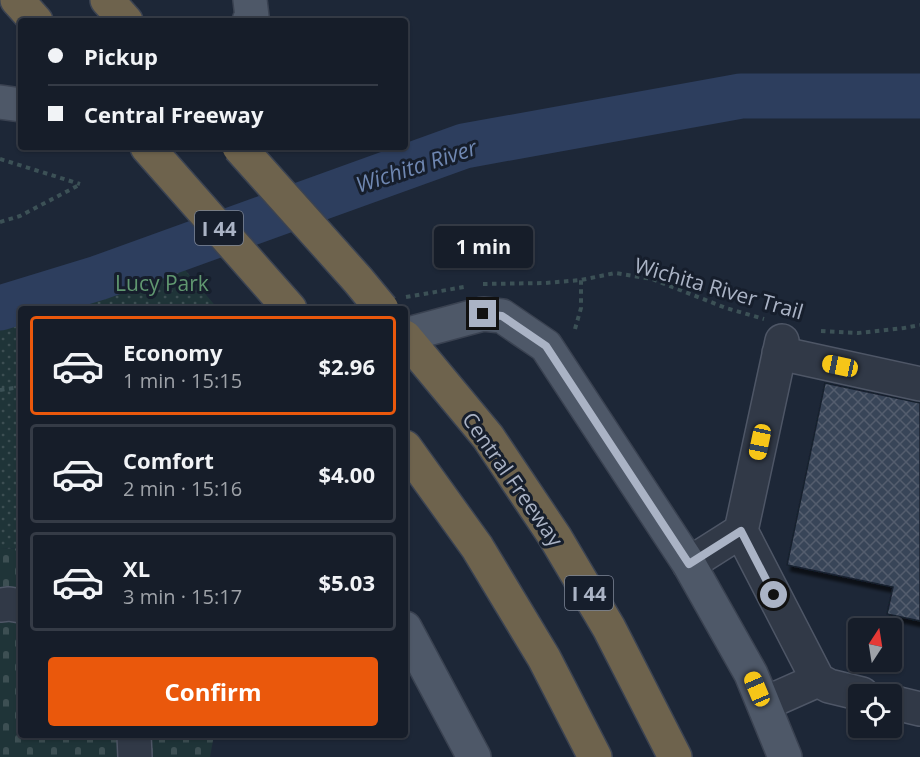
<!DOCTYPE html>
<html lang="en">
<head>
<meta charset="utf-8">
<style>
  :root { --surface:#161d29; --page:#1f2631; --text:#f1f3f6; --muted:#9ea2a8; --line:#353b46; --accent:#ea580c }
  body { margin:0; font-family:"Open Sans",sans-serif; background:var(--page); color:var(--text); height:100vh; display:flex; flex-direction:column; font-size:22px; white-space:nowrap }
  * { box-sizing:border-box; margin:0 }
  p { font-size:20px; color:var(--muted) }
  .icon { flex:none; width:33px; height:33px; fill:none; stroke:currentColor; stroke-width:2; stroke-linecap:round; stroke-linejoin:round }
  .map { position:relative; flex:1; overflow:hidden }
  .sheet { position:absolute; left:18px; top:306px; width:390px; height:432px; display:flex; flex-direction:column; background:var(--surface); border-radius:6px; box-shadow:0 2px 4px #0004,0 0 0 2px var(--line) }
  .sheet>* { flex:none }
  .guide { position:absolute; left:18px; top:18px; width:390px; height:132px; border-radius:6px; box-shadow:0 2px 4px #0004,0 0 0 2px var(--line); display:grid; align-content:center; height:132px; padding:0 30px; background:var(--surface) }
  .needle { width:39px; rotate:12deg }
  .fabs { position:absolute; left:848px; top:618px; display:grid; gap:12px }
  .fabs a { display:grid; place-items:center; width:54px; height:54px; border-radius:6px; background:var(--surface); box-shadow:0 2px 4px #0004,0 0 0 2px var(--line); font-size:30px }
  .end { position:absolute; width:27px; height:27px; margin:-14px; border:8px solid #aab3c5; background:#111; box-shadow:0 0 0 3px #111 }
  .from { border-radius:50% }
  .bubble { position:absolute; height:42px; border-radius:6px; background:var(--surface); box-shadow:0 2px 4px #0004,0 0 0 2px var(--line); font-size:20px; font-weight:700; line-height:42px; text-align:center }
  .car { position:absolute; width:18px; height:36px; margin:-18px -9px; border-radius:8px; box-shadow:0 0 4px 2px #0007; background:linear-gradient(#f5c518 24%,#345 0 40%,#f5c518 0 76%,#345 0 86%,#f5c518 0) }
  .guide b { display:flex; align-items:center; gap:21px; height:57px; font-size:22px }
  .guide b+b { border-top:2px solid var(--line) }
  .guide i { width:15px; height:15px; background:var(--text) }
  ul { padding:10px 0 0; list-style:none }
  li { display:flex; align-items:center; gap:18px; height:99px; margin:0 12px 9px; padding:0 18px; border:3px solid var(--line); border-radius:6px }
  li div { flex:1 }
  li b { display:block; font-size:22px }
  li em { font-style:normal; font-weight:700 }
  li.active { border-color:var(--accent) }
  li>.icon { width:54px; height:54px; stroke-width:1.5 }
  .action { display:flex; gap:12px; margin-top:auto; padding:12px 30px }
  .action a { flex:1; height:69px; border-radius:6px; background:var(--accent); color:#fff; font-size:24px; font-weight:700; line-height:69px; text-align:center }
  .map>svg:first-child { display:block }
  .cemetery { fill:url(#cemetery-stones) }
  .park { fill:url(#park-dots) }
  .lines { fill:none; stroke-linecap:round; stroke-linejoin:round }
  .river { stroke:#2d3e5e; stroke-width:45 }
  .building { fill:url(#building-cross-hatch); stroke:#18202e; stroke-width:1.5; filter:url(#shadow) }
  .minor-casing { stroke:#4e5666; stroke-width:36 }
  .major-casing { stroke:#3a4251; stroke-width:36 }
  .highway-casing { stroke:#3b4352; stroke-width:36 }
  .path { stroke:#3c5156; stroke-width:4; stroke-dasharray:4.5 4.5; stroke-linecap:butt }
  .minor { stroke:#313947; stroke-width:33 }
  .major { stroke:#4e5868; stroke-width:33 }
  .highway { stroke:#6e634d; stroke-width:33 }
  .highway-bridge-casing { stroke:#3b4352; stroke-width:36; stroke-linecap:butt }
  .highway-bridge { stroke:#6e634d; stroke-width:33 }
  .route { stroke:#aab3c5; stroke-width:8 }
  .labels { text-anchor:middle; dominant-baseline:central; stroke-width:6; stroke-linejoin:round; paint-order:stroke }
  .shield { fill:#161e2c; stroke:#7e8697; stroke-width:1.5 }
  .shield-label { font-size:20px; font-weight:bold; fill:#aab3c5 }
  .park-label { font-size:21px; fill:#609770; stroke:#161e2c }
  .street-label { font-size:21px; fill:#aab3c5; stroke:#161e2c }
  .water-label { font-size:22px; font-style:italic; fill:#6f87b1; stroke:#161e2c }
</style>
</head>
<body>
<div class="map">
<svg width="920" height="757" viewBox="0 0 920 757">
  <defs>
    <pattern id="cemetery-stones" width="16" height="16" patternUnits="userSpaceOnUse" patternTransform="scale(1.5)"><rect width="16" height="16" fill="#1f3438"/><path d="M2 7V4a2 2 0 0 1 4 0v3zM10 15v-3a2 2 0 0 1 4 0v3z" fill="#3d4f53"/></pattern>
    <pattern id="park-dots" width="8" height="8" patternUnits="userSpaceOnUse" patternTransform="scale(1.5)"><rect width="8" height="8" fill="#1f3438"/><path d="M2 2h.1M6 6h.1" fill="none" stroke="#3d4f53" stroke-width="1.8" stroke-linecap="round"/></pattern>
    <pattern id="building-cross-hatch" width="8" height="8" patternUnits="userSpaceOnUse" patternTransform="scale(1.5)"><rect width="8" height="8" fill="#394458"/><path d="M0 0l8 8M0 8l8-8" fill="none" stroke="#535d6e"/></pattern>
    <filter id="shadow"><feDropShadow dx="3.5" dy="6" stdDeviation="1.5" flood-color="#0009"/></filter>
  </defs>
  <rect width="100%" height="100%" fill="#1d2737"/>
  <path class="cemetery" d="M21 548V735H214L210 757H0V549Z"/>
  <path class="park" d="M170 252 218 309H21V548L0 549V308L98 278Z"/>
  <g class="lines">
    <path class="river" d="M0 308 98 278 464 146 741 96H920"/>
  </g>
  <path class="building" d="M825 383 920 403V621L887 614 893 587 787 565Z"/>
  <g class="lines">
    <g class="minor-casing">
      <path id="minor" d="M779 353 920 384
        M741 531 818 680 829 686 862 694
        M689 564 741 531 782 341
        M0 605 9 604 21 606
        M891 702 920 709
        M764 704 818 680
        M134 735 135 757"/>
    </g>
    <g class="major-casing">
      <path id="major" d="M249 21 252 17 250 0
        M0 102 21 105
        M405 335 483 314 502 316 546 346 689 564 751 674 785 757
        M405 628 474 757"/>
    </g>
    <g class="highway-casing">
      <path id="highway" d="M17 0 36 21
        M107 0 126 21
        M147 147 290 309
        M405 337 488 437 555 537 609 628 675 757
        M405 447 477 547 544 658 595 757"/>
    </g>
    <path class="path" d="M0 159 80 184
      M0 222 20 216 81 184
      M483 284 545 283 581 280 615 273 652 279 726 308 764 319
      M406 297 464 287
      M575 329 581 308V280
      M821 331 858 333 904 328 920 325
      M0 390 21 387"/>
    <use href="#minor" class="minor"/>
    <use href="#major" class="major"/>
    <use href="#highway" class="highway"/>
    <g class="highway-bridge-casing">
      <path id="highway-bridge" d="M239 147 358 280 382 309"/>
    </g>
    <use href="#highway-bridge" class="highway-bridge"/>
  </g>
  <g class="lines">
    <path class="route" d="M483 314 502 316 546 346 689 564 741 531 774 595"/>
  </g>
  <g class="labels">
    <g class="shield">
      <rect x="195" y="211" width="48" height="34" rx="4.5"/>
      <rect x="565" y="576" width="48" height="34" rx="4.5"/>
    </g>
    <g class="shield-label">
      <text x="219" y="228">I 44</text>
      <text x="589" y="593">I 44</text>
    </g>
    <g class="park-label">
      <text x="162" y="283">Lucy Park</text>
    </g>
    <g class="street-label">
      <text transform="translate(719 288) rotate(16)">Wichita River Trail</text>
      <text transform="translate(513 479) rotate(55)">Central Freeway</text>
    </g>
    <g class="water-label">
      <text transform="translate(416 165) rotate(-18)">Wichita River</text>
    </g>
  </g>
</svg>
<div class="fabs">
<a><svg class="needle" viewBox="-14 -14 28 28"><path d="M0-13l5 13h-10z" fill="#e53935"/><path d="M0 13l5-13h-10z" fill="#9ea2a8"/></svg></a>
<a><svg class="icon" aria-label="locate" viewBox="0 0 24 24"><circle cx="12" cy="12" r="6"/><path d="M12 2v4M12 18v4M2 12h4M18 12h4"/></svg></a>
</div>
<i class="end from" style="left:774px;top:595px"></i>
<i class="end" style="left:483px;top:314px"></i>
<div class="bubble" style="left:434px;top:226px;width:99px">1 min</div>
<i class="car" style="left:840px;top:366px;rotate:282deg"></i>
<i class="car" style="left:760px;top:442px;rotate:192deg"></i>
<i class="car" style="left:757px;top:689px;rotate:337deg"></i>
<div class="guide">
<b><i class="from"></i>Pickup</b>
<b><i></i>Central Freeway</b>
</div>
<section class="sheet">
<ul>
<li class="active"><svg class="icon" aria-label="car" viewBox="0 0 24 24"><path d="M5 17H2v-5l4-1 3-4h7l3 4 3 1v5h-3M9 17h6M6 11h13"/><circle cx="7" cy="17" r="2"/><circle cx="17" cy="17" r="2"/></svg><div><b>Economy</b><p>1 min · 15:15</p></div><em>$2.96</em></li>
<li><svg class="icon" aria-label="car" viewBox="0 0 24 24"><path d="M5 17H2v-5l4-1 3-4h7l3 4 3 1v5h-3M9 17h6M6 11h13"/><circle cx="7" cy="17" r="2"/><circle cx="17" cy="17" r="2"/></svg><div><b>Comfort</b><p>2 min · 15:16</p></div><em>$4.00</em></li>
<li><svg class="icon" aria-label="car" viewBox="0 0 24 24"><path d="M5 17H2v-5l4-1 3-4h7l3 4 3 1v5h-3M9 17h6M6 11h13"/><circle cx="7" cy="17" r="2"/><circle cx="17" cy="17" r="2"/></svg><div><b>XL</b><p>3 min · 15:17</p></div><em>$5.03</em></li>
</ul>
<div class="action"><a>Confirm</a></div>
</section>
</div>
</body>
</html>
